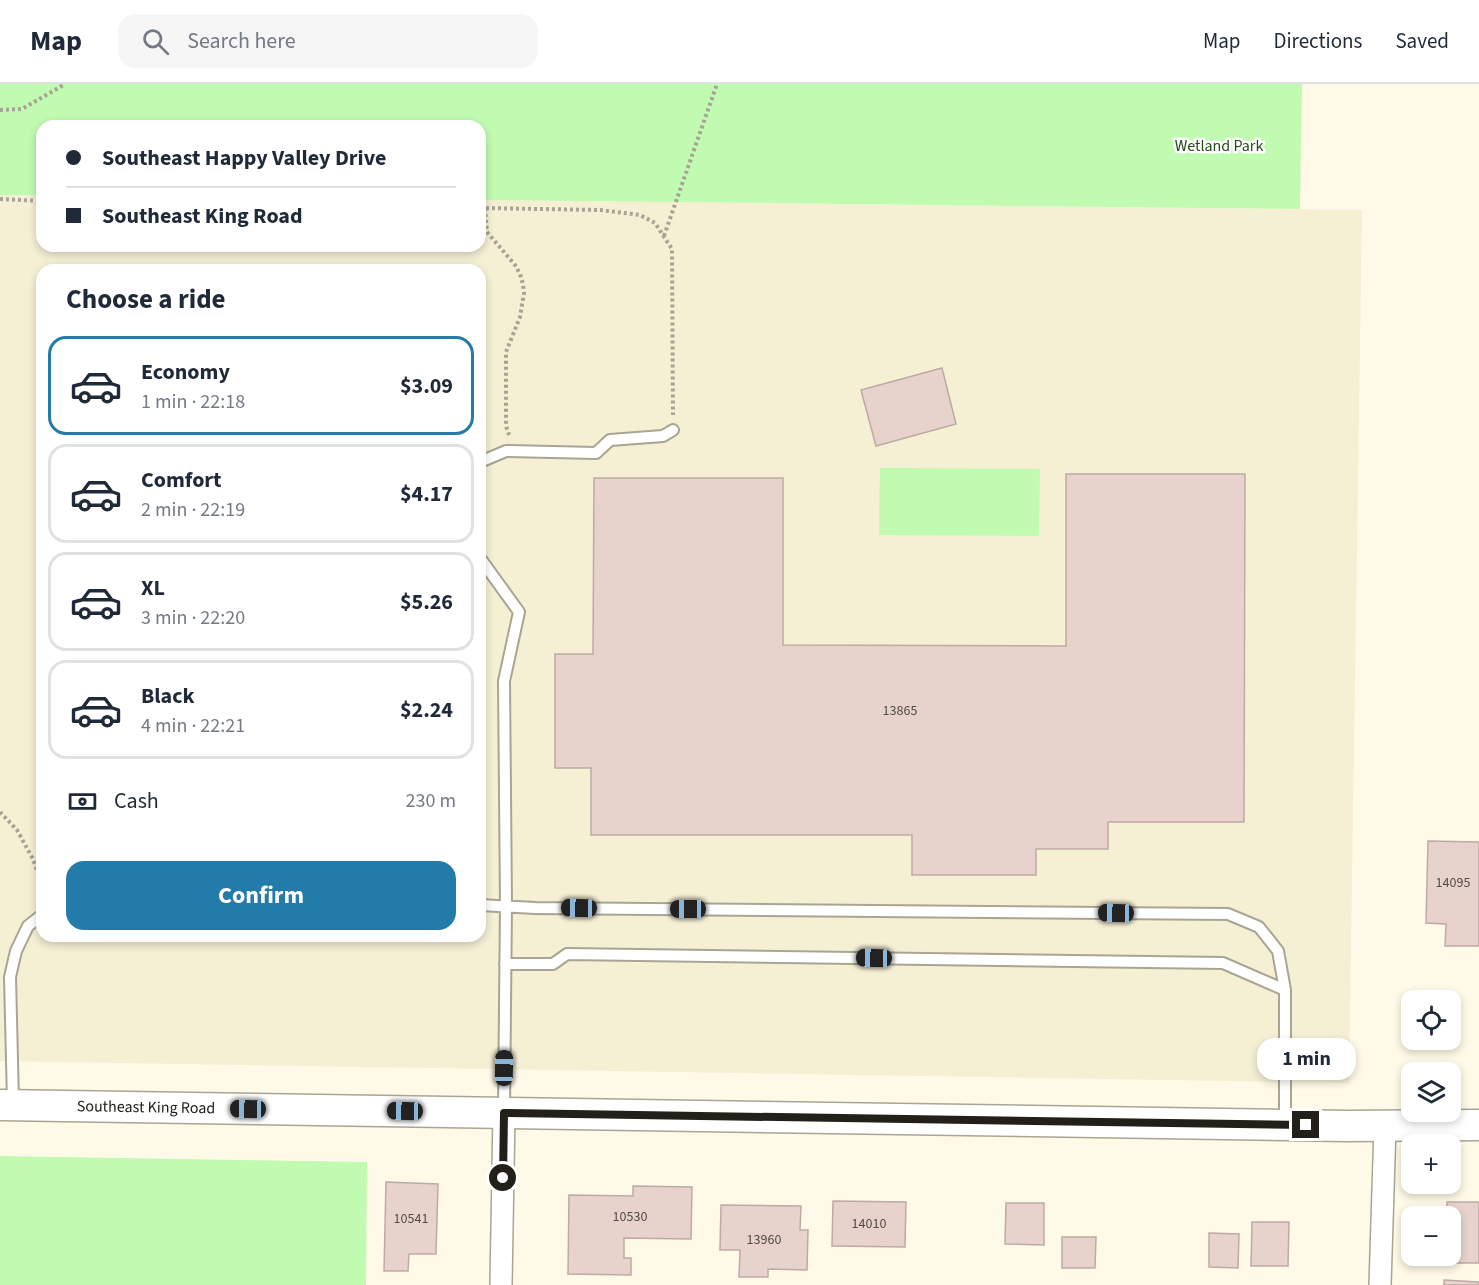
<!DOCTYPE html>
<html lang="en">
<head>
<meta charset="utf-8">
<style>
  :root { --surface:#fff; --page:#f6f6f7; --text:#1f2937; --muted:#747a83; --line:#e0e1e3; --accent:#237baa }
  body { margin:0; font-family:"Source Sans 3",sans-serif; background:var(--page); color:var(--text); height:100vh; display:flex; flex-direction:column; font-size:22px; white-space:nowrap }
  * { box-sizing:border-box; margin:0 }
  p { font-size:20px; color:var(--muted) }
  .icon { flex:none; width:33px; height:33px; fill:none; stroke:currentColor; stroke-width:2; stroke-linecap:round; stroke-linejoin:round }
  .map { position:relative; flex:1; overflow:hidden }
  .details { position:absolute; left:36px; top:180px; width:450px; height:678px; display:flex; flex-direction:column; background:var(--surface); border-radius:18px; box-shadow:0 3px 9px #0003 }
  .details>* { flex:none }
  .banner { position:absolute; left:36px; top:36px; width:450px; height:132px; border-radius:18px; box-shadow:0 3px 9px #0003; display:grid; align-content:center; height:132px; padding:0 30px; background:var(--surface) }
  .buttons { position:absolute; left:1401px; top:906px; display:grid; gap:12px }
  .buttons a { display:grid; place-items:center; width:60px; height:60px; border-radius:12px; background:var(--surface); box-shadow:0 3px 9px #0003; font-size:30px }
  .end { position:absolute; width:27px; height:27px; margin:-14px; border:8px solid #222019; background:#fff; box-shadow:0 0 0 3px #fff }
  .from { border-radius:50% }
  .bubble { position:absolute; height:42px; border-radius:18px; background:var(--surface); box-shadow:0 3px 9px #0003; font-size:20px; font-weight:700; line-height:42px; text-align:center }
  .car { position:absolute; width:18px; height:36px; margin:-18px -9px; border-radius:8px; box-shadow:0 0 4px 2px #0007; background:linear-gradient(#222 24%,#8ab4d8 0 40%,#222 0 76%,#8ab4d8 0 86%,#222 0) }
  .banner b { display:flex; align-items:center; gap:21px; height:57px; font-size:22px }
  .banner b+b { border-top:2px solid var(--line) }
  .banner i { width:15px; height:15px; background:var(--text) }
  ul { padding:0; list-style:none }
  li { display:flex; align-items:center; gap:18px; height:99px; margin:0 12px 9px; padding:0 18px; border:3px solid var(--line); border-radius:18px }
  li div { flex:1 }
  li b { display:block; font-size:22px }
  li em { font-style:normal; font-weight:700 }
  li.current { border-color:var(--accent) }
  li>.icon { width:54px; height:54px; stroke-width:1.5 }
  h2 { padding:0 30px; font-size:27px; line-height:72px }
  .pay { display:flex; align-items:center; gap:15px; height:66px; padding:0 30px; font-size:22px }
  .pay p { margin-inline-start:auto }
  .primary-button { display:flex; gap:12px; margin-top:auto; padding:12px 30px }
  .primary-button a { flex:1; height:69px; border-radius:18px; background:var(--accent); color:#fff; font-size:24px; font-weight:700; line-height:69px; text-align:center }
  header { display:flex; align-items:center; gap:36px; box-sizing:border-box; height:84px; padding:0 30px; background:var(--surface); border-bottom:2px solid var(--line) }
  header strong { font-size:28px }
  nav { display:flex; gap:33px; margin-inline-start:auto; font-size:21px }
  .search { width:420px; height:54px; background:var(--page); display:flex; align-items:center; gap:15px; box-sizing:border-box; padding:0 21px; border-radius:18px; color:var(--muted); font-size:22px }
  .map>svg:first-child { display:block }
  .built { fill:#f5efd4; fill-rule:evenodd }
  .green { fill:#c1fab1 }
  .building { fill:#e7d2cc; stroke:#beaaa4; stroke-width:1.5 }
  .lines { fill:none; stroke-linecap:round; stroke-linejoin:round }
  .lane-casing { stroke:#a9a593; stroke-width:14 }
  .street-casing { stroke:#a9a593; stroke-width:24 }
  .secondary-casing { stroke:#a9a593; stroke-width:33 }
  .path { stroke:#a7a395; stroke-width:4; stroke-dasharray:3 3; stroke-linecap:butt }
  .lane { stroke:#fff; stroke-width:10 }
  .street { stroke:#fff; stroke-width:21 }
  .secondary { stroke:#fff; stroke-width:30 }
  .route { stroke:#222019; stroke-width:8 }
  .labels { text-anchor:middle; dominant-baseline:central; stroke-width:5; stroke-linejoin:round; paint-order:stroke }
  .number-label { font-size:14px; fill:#534c46 }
  .park-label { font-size:16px; fill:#244a18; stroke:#fff }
  .street-label { font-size:16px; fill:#222019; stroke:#fff }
</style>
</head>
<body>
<header>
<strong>Map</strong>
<div class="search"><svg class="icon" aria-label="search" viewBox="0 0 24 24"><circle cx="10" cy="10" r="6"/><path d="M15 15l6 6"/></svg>Search here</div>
<nav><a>Map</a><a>Directions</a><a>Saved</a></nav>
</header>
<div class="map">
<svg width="1479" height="1201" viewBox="0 0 1479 1201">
  <rect width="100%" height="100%" fill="#fffae7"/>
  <path class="built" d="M0 111H42V162H480V116L1362 126 1349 999 0 977ZM42 186H480V852H42Z"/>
  <path class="green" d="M0 0H1302L1300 125 480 116V42H42V111H0Z
    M880 384 1040 385 1039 452 879 451Z
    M0 1072 367 1078 366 1201H0Z"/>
  <path class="building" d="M942 284 956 340 876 362 861 306Z
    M1066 390H1245L1244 738H1108V765H1036V791H912V751H591V684H555V570H593L594 394H783V561L1066 562Z
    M1428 757 1479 758V862H1445L1446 840 1426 839Z
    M386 1098 438 1100 436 1170H409L408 1187H384Z
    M633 1102 692 1103 691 1155 624 1154V1174H631V1191L568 1190 569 1111 633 1112Z
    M833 1117 906 1118 905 1163 832 1162Z
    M1447 1118H1479V1179H1446V1172H1450V1132H1447Z
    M1006 1119H1044V1161L1005 1160Z
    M721 1121 801 1122 800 1146H808L807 1186 768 1185V1193H739L740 1166H720Z
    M1252 1138H1289L1288 1182H1251Z
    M1209 1149 1239 1150 1238 1184 1209 1183Z
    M1062 1153H1096L1095 1184H1062Z
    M1444 1196 1479 1198V1201H1444Z"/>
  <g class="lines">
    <g class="lane-casing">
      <path id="lane" d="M480 378 506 367 596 369 610 356 663 352 673 346
        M480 474 519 528 504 597 506 821 504 1026
        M480 821 535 824 1228 830 1259 843 1278 867 1285 906V1041
        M505 880H553L567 870 1223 879 1285 906
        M13 1018 10 893 16 867 28 842 42 831"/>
    </g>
    <g class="street-casing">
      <path id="street" d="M501 1201 504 1029
        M1380 1201 1385 1043"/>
    </g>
    <g class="secondary-casing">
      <g id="secondary">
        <path id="s1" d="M0 1021 1347 1042 1479 1041"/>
      </g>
    </g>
    <path class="path" d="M0 26 22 25 65 0
      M0 115 42 117
      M480 124 600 126 640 131 655 139 672 165 673 331
      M485 124 487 148 515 181 520 190 523 200 524 209 520 233 506 268V342L509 351
      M664 152 717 0
      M0 728 17 746 33 775 42 801"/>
    <use href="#lane" class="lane"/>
    <use href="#street" class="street"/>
    <use href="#secondary" class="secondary"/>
  </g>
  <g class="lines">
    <path class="route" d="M503 1094 504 1029 1306 1041"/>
  </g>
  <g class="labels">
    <g class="number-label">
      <text x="900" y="627">13865</text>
      <text x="1453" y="799">14095</text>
      <text x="630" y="1133">10530</text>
      <text x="411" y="1135">10541</text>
      <text x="869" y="1140">14010</text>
      <text x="764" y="1156">13960</text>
    </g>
    <g class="park-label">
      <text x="1219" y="62">Wetland Park</text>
    </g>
    <g class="street-label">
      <text stroke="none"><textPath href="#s1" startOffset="146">Southeast King Road</textPath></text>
    </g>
  </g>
</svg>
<div class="buttons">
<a><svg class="icon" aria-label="locate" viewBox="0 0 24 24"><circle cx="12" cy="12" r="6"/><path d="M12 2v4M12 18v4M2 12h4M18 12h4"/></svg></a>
<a><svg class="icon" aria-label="layers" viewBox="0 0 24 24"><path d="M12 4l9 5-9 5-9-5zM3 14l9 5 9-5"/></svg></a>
<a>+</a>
<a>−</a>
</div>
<i class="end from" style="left:503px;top:1094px"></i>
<i class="end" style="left:1306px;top:1041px"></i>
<div class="bubble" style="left:1257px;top:954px;width:99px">1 min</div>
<i class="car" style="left:579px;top:824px;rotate:271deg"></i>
<i class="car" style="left:688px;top:825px;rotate:270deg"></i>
<i class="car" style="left:1116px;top:829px;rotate:271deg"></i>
<i class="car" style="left:874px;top:874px;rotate:271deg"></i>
<i class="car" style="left:504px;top:984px;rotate:1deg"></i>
<i class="car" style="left:248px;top:1025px;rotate:271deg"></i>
<i class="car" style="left:405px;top:1027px;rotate:271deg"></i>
<div class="banner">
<b><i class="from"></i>Southeast Happy Valley Drive</b>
<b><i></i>Southeast King Road</b>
</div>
<section class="details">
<h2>Choose a ride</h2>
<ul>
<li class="current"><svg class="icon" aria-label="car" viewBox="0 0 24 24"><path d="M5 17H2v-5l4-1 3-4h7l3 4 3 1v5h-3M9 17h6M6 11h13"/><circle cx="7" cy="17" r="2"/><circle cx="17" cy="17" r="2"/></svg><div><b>Economy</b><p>1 min · 22:18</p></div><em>$3.09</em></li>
<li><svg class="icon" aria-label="car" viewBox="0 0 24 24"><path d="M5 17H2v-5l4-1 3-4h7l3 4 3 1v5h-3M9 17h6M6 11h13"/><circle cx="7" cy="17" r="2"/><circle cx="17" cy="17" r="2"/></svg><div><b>Comfort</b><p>2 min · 22:19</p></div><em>$4.17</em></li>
<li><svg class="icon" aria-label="car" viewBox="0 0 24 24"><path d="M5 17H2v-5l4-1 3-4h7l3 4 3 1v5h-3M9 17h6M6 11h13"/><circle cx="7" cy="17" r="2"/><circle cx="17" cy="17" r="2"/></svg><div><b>XL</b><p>3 min · 22:20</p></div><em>$5.26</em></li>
<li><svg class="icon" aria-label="car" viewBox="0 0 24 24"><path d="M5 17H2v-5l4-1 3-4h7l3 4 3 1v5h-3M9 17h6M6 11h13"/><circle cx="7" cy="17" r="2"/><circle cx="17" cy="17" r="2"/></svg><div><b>Black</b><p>4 min · 22:21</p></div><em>$2.24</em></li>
</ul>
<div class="pay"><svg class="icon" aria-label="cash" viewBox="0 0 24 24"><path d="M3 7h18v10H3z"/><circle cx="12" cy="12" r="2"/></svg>Cash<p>230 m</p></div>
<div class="primary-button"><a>Confirm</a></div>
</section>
</div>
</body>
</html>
